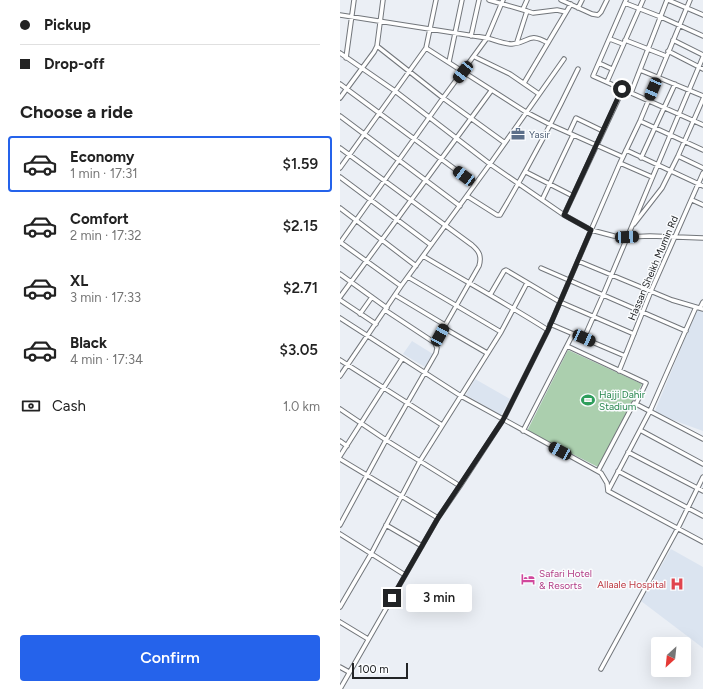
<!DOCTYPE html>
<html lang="en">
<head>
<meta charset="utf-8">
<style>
  :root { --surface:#fff; --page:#f6f6f6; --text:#222; --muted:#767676; --line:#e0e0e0; --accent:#2563eb }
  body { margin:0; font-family:Figtree,sans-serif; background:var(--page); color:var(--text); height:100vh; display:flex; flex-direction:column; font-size:15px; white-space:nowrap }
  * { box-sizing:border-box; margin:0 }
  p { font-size:13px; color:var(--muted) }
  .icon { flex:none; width:22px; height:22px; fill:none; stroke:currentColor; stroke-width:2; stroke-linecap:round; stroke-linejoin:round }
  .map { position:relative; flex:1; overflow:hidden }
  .details { display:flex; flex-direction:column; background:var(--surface); width:340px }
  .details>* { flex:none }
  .guide { display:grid; align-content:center; height:88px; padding:0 20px; background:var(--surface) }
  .needle { width:26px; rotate:207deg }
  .fabs { position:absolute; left:311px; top:637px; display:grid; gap:8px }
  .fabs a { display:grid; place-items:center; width:40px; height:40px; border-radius:4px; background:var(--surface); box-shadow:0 4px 16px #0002; font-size:20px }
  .scale { position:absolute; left:12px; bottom:10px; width:56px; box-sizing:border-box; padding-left:4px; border:2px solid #222426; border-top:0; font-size:11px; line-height:14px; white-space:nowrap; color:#222426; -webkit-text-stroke:3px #fafcfe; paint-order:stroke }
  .end { position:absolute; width:18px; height:18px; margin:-9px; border:5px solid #222426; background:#fff; box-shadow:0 0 0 2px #fff }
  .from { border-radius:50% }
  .bubble { position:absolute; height:28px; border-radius:4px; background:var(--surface); box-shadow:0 4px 16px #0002; font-size:13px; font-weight:600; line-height:28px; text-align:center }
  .car { position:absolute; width:12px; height:24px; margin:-12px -6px; border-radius:5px; box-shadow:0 0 3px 1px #0007; background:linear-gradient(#222 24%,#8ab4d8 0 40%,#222 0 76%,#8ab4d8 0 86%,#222 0) }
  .guide b { display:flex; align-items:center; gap:14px; height:38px; font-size:15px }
  .guide b+b { border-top:1px solid var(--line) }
  .guide i { width:10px; height:10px; background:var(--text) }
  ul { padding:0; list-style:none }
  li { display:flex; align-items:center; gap:12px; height:56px; margin:0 8px 6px; padding:0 12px; border:2px solid transparent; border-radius:4px }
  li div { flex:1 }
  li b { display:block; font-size:15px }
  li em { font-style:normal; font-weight:600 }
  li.selected { border-color:var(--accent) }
  li>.icon { width:36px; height:36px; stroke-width:1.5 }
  h2 { padding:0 20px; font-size:18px; line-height:48px }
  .pay { display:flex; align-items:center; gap:10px; height:44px; padding:0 20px; font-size:15px }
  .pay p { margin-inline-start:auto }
  .cta { display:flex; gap:8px; margin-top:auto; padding:8px 20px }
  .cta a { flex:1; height:46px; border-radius:4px; background:var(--accent); color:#fff; font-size:16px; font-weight:600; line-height:46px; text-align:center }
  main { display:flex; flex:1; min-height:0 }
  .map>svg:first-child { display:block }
  .built { fill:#dbe4f0 }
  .garden { fill:#abcfae }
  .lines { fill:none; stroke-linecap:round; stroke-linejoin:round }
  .street-casing { stroke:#72767b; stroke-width:5.5 }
  .street { stroke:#fff; stroke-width:3.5 }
  .route { stroke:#222426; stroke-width:5 }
  .labels { text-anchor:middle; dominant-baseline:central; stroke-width:3; stroke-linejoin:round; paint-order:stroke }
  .service-label { font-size:10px; fill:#4e5e75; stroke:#fafcfe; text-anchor:start }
  .street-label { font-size:10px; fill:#222426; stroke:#fafcfe }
  .leisure-label { font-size:10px; fill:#27864d; stroke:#fafcfe; text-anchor:start }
  .hotel-label { font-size:10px; fill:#b23c85; stroke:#fafcfe; text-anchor:start }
  .health-label { font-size:10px; fill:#be3a42; stroke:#fafcfe; text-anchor:end }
</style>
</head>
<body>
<main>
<section class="details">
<div class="guide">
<b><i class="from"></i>Pickup</b>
<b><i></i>Drop-off</b>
</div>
<h2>Choose a ride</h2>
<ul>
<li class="selected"><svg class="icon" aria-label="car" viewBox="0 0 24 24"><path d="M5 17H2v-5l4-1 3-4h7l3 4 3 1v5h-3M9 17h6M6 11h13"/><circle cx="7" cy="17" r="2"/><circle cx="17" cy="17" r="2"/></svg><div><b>Economy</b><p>1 min · 17:31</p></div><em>$1.59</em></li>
<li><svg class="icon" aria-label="car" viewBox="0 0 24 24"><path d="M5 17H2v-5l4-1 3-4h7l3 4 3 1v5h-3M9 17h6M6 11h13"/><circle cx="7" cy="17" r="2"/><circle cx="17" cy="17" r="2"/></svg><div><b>Comfort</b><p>2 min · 17:32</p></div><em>$2.15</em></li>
<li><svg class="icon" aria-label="car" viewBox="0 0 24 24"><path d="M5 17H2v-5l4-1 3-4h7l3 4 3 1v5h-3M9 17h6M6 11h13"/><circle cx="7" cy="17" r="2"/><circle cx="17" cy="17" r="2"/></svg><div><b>XL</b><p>3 min · 17:33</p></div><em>$2.71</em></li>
<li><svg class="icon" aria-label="car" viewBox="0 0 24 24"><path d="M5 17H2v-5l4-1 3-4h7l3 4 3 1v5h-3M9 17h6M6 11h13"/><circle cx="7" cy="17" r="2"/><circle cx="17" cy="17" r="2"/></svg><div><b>Black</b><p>4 min · 17:34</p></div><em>$3.05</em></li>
</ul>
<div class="pay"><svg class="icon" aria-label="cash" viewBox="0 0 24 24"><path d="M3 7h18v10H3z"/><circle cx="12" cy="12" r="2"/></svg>Cash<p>1.0 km</p></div>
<div class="cta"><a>Confirm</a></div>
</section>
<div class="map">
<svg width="363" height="689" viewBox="0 0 363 689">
  <rect width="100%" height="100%" fill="#ebeff5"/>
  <path class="built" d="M357 309 363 311V431L322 416 315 411Z
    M72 341 93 354 85 367 63 354Z
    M135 379 170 399 161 415 126 395Z
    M331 549 363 567V648L301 601Z"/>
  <path class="garden" d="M228 350 302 384 258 467 187 431Z"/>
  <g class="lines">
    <g class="street-casing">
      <path id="street" d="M149 0 187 11 177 42
        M221 0 252 14 258 15 261 12 267 0
        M286 0 253 76 363 125
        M328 0 363 15
        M285 3 321 17 363 36
        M238 8 242 0
        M183 9 187 0
        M187 11 193 13 217 10 226 12
        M0 15 147 38C155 40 164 44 172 44 190 43 187 31 208 43
        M131 36 139 0
        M270 39 283 44
        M285 40 326 56
        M333 40 363 55
        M37 46 103 98 165 143
        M86 48 186 112 211 125 283 157
        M328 51 363 69
        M0 53 55 91 150 164 224 215 251 230 274 236 287 237 310 236 363 238
        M135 57 170 74 199 94
        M6 58 14 0
        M109 62 122 0
        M259 63 272 69
        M300 70 363 96
        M267 82 303 0
        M184 83 231 4
        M0 84 135 184
        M291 93 327 0
        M0 98 34 52 37 46 43 0
        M0 116 120 206
        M300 121 363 150
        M229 133 236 118 263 131
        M0 148 132 245C139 251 142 256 139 266L95 343 97 348 96 353 46 440 0 525
        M286 150 363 186
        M338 156 363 168
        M301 158 335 84
        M280 163 312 177
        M0 168 86 48 96 0
        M186 172 233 196
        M0 177 91 245
        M127 196 157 215H160C188 168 214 119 238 69
        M202 200 233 135
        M352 200 363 205
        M0 208 76 266
        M224 215 283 89
        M294 224 322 188 338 156 363 99
        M0 242 61 286
        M0 243 103 98 147 38 163 0
        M83 256C125 281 167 304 208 330
        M238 261 332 300 363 309
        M201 268 346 331
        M0 274 47 308
        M68 277 161 332
        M55 295 105 325
        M150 295 164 271 166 270 220 302 294 334
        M0 297 151 91
        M0 300 36 324
        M360 308 363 302
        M45 310 95 343
        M20 314 32 297
        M0 318 121 396 261 473 267 483 268 491 310 411 356 307
        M210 324 285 356
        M104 328 147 353
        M244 338 263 295 363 57
        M227 346 306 383 296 404 363 439
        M0 360 102 425
        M279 371 311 291 363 173
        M0 376 61 286 150 164 224 59
        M0 409 46 440 120 486 98 518 0 689
        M300 430 363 464
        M183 431 233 334
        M0 441 7 446
        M288 452 363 491
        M0 456 62 359
        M0 459 98 518
        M258 471 294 403 296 404
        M278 471 363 516
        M120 486 163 420 208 330 280 163 300 121 350 0
        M268 491 363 542
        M46 525 82 546
        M0 534 65 575
        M0 607 31 554 80 461 161 332 187 283
        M0 622 28 639
        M0 667 9 672
        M261 669 338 528 363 477"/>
    </g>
    <use href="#street" class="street"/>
  </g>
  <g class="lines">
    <path class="route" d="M52 598 98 518 163 420 208 330 251 230 224 215 282 89"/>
  </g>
  <defs>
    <g id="office-bare" transform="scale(1.08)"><path d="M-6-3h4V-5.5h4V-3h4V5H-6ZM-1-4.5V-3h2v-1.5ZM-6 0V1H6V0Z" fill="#5c6f8a" stroke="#fafcfe" stroke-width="2.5" paint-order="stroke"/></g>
    <g id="stadium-bare" transform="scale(1.08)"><path d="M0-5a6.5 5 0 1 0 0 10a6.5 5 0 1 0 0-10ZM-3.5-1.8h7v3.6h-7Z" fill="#2e9e5b" stroke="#fafcfe" stroke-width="2.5" paint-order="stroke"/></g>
    <g id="hotel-bare" transform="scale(1.08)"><path d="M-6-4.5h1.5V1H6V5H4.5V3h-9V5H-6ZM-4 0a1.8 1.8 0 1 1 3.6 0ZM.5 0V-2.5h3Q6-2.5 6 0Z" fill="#d1479c" stroke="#fafcfe" stroke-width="2.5" paint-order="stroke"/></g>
    <g id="hospital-bare" transform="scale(1.08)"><path d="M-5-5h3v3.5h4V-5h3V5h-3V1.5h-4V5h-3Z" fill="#e0444e" stroke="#fafcfe" stroke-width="2.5" paint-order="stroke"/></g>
  </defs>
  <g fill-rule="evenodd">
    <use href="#office-bare" x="178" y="134"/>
    <use href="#stadium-bare" x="248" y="400"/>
    <use href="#hotel-bare" x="188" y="579"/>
    <use href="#hospital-bare" x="337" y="584"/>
  </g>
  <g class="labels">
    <g class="service-label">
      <text x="189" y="134">Yasir</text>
    </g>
    <g class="street-label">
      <text transform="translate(313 268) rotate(-67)">Hassan Sheikh Mumin Rd</text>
    </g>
    <g class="leisure-label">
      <text x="259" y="394">Hajji Dahir<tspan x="259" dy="12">Stadium</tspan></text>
    </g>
    <g class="hotel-label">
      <text x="199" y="573">Safari Hotel<tspan x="199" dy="12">&amp; Resorts</tspan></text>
    </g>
    <g class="health-label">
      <text x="326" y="584">Allaale Hospital</text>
    </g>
  </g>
</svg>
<div class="fabs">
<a><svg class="needle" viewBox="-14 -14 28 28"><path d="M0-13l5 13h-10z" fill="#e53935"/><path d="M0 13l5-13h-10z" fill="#767676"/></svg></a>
</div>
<div class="scale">100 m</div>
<i class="end from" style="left:282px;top:89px"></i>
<i class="end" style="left:52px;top:598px"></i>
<div class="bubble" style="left:66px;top:584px;width:66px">3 min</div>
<i class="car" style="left:123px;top:72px;rotate:218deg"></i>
<i class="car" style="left:313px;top:89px;rotate:203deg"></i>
<i class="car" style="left:124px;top:176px;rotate:307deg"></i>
<i class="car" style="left:287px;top:237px;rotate:87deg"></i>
<i class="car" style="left:100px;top:335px;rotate:29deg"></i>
<i class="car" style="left:244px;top:338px;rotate:114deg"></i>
<i class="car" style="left:220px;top:451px;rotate:298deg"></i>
</div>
</main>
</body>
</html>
